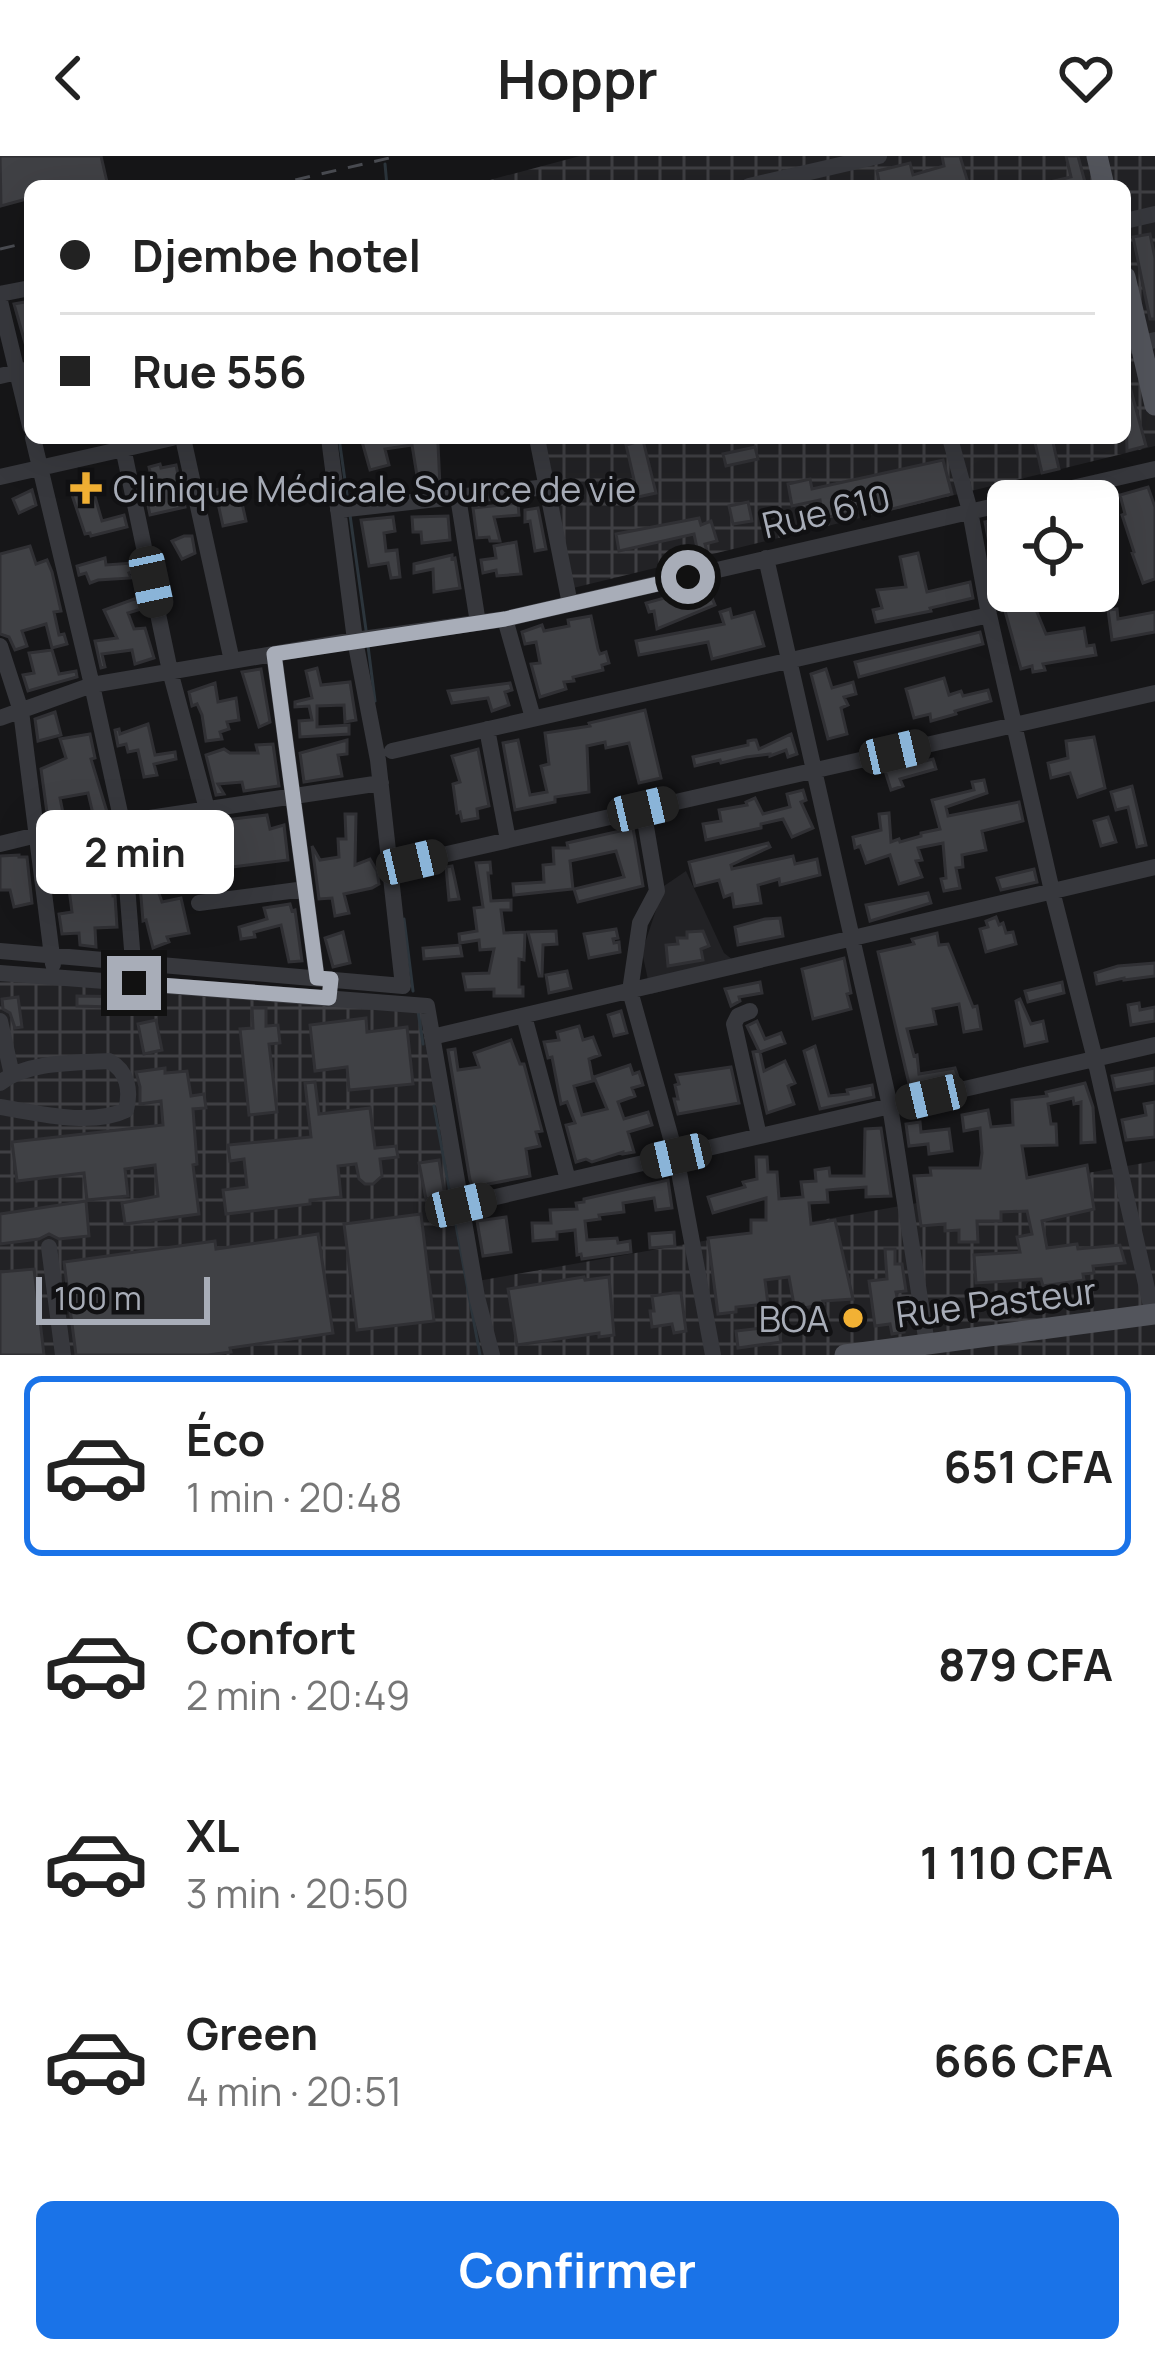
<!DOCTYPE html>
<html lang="fr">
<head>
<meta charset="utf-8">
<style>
  :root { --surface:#fff; --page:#f2f2f2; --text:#222; --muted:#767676; --line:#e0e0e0; --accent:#1a73e8 }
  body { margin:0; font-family:Manrope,sans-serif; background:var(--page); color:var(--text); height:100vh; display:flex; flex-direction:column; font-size:45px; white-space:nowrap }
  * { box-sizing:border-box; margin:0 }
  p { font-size:39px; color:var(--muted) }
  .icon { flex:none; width:66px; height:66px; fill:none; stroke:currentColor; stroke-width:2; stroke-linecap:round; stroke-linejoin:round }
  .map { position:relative; height:1199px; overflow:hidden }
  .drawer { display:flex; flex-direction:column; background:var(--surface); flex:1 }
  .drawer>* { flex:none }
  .banner { position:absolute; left:24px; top:24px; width:1107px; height:264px; border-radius:18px; box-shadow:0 12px 48px #0002; display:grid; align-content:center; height:264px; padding:0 36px; background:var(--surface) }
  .controls { position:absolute; left:987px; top:324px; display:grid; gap:24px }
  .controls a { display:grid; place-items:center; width:132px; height:132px; border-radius:18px; background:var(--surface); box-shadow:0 12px 48px #0002; font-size:60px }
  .scale { position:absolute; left:36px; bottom:30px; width:174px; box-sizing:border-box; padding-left:12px; border:6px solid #a8adb8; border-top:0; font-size:33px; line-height:42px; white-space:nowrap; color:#a8adb8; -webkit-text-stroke:9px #111113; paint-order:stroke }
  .end { position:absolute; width:54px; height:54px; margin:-27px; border:15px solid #a8adb8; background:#111; box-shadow:0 0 0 6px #111 }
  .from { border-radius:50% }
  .bubble { position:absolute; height:84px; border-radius:18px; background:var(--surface); box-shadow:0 12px 48px #0002; font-size:39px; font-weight:700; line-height:84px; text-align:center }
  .car { position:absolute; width:36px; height:72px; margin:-36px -18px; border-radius:15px; box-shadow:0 0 9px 3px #0007; background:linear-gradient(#222 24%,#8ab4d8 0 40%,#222 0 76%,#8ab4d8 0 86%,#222 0) }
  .banner b { display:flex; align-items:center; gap:42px; height:114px; font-size:45px }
  .banner b+b { border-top:3px solid var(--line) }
  .banner i { width:30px; height:30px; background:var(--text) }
  ul { padding:21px 0 0; list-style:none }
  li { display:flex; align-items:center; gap:36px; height:180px; margin:0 24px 18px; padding:0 12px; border:6px solid transparent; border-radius:18px }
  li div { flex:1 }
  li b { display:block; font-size:45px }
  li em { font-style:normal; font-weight:700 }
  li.on { border-color:var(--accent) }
  li>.icon { width:108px; height:108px; stroke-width:1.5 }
  .action { display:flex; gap:24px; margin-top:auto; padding:24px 36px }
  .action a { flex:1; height:138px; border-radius:18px; background:var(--accent); color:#fff; font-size:48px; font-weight:700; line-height:138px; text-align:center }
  header { display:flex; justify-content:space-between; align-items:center; height:156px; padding:0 36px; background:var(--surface); font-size:54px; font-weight:700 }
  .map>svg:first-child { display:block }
  .built { fill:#222225 }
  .industrial { fill:url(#industrial-grid) }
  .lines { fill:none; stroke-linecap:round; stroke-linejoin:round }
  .stream { stroke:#2c353c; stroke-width:3 }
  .building { fill:#404145; stroke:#303034; stroke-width:3 }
  .minor { stroke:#37383d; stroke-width:16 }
  .major { stroke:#53555c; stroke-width:21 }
  .rail { stroke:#4a4c52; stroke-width:3; stroke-dasharray:15 12; stroke-linecap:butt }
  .route { stroke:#a8adb8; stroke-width:15 }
  .poi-dot { fill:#f2b134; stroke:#111113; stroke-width:4.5 }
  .labels { text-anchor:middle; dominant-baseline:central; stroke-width:9; stroke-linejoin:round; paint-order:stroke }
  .poi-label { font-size:36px; fill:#a8adb8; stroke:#111113; text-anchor:start }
  .street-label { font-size:36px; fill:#a8adb8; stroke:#111113 }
</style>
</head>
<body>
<header><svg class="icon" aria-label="back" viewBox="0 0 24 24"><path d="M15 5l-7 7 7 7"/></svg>Hoppr<svg class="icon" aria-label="heart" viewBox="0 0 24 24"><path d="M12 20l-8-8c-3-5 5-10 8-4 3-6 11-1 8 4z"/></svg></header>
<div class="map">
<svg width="1155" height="1199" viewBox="0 0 1155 1199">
  <defs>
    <pattern id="industrial-grid" width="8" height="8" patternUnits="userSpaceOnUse" patternTransform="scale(3)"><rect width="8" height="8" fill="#222225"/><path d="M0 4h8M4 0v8" fill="none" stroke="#3f3f43"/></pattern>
  </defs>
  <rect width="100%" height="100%" fill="#161618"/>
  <path class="built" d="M686 715 724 797 746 814 651 838 642 796 664 730Z"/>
  <path class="industrial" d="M580 0H1155V290L573 432 541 282H1125V30H487L486 25Z
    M0 822 422 851 472 1126 1155 1005V1199H0Z"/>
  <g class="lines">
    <path class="stream" d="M385 8 387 30
      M339 282 348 346
      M350 359 366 474
      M368 490 375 545
      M404 763 413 835
      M418 855 423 888
      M434 950 480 1199"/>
  </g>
  <path class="building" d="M0 0H101L107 26 89 30H30V42L1 50Z
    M942 0H960L969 30H880L877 15 910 7 913 19 944 10Z
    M1066 0H1078L1086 30H1050V26L1071 21Z
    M1150 78 1155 102V163H1150L1133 81Z
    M30 145V194H27L14 148Z
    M1129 227 1146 290 1127 295 1125 228Z
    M361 282H435L438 288 440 330 419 332 412 289 385 293 389 309 370 314Z
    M1034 282H1052L1059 313 1042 317Z
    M643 284 656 337 638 341 626 289Z
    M755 291 758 303 726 310 723 298Z
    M943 304 952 338 892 353 891 349 823 362 820 344 792 350 788 328 810 323 812 333Z
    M160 308 161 312 176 309 185 351 150 359 145 335 154 333 149 311Z
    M91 327 102 365 124 359 127 371 91 380 90 377 85 378 71 336Z
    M238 329 246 365 223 370 215 334Z
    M1148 331 1155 351V423L1143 427 1132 397 1134 396 1122 359 1125 358 1120 339Z
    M32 334 36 349 19 357 13 343Z
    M748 346 752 365 733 368 729 350Z
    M518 347 519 359 494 361 500 385H490L489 381 477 382 473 352Z
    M538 352 546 393 535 395 530 365 525 366V354Z
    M448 360 450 384 422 387 421 376H413L412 361Z
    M393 361 395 375 384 377 386 395 397 394 400 421 391 422 388 407 369 410 361 364Z
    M1008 361V421L996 424 985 366Z
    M699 362 701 369 711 365 717 385 705 388 707 395 698 397 694 378 619 395 616 378Z
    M184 380H192L195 397 182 403 172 385Z
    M516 386 521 418 497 420 496 414 483 417 481 404 496 402 494 390Z
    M30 390 36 408 47 404 52 416 61 455 54 456 59 479 64 478 67 488 52 492 46 468 22 475 27 490 15 494 9 481 0 478V398Z
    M918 397 927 436 970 426 973 442 930 452 931 455 876 466 873 454 882 452 877 434 906 431 900 401Z
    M452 399V403L455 402 460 432 434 436 433 413 414 417V408Z
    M105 402 106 409 132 407 133 416 129 417 131 422 98 424 90 427 86 417 79 419 77 410Z
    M707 430 715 449 657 473 654 455 649 456 646 447 668 441 669 445 693 440 692 436Z
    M1018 439 1022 453 1034 449 1046 478 1084 472 1087 490 1094 489 1096 499 1043 508 1045 514 1033 516 1032 510 1021 513 1002 444Z
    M137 442 141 453 128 457 134 473 145 472 154 502 135 508 132 494 102 498 105 511 101 512 95 485 117 482 104 454Z
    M730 453 732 462 754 456 764 490 712 503 708 486 639 499 636 485 724 468 720 456Z
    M1117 453 1118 463 1155 456V476L1112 484 1108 454Z
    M591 460 598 493 600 498 606 496 609 507 602 509 603 514 573 521 574 525 564 526 566 533 540 541 531 508 540 507 536 486 525 488 522 476 542 469 544 475 569 470 568 464Z
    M980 476 983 488 859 521 855 506Z
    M52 494 59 518 76 515 77 521 28 535 23 519 34 517 29 497Z
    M317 512 321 529 350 526 356 564 345 566 344 549 317 550V571L349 569V578L300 581 299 565 312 564 309 550 295 551V546L312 542 306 515Z
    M261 513 270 566 259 571 242 516Z
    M826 513 832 532 853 526 856 538 844 541 848 549 841 552 847 578 828 583 811 518Z
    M944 522 949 539 961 535 963 540 988 534 991 545 955 555 956 558 931 565 930 558 914 562 906 533Z
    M215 527 218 546 236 542 239 564 227 566 229 573 220 576 222 583 206 585 202 559 197 548 192 550 189 536Z
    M510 527 512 534 505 536 509 549 492 555 488 542 452 547 448 535Z
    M645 554 661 622 639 627 629 587 606 592 605 586 587 590 589 636 555 641V646L515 654 503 587 518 584 530 639 547 636 541 610 549 608 545 577 590 570 589 567Z
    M55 556 61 579 38 585 35 563Z
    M148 568 155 599 175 596 176 603 154 608 157 619 144 621 138 594 128 596 126 588 118 590 115 574 119 573 120 578Z
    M90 578 95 602 91 603 107 656 93 658 88 637 60 642 64 662 48 664 41 613 66 602 60 583Z
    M791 578 797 598 788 601 786 594 770 600V598L746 601 721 607 720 604 695 610 693 601 748 589V585L753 584H756L759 593Z
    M1094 581 1105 632 1078 641 1070 617 1051 622 1048 607 1068 602 1066 585Z
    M347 584V598L338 599 342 620 304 626 300 597Z
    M273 588 279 630 244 635 242 626 218 628 224 638 216 639 206 599 224 593 230 597H258L256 589Z
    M478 593 489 650 477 653 478 662 462 665 460 656 457 657 453 628 460 626 452 600Z
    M933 603 936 613 900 623 903 630 891 634 885 615Z
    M984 624 987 637 946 651 948 660 1019 646 1023 665 982 675 986 694 962 699 963 711 956 712 960 732 944 735 941 723 946 722 943 687 918 692 922 704 916 705 922 721 899 728 890 699 866 707 860 690 855 692 853 681 881 674 879 658 889 657 891 686 899 683 900 686 921 680V677L940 673 932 644 974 634 972 626Z
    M1132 630 1146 689 1137 691 1128 651 1116 654 1111 636Z
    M803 634 806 644 801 646 813 672 792 681 783 663 761 668V672L706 684 703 668 721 665 719 654 747 649 746 646 755 642 763 658 790 651 787 638Z
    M345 658H356L355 709 370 703 377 715 379 728 372 732 344 738 349 757 335 760 332 742 319 743 312 690 320 704 339 701 338 683H346Z
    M267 659 270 673 284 669 288 704 216 713 215 710 202 711 201 694 220 691 216 665Z
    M1108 661 1116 686 1101 690 1094 665Z
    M633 672 643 730 578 746 574 733 624 721 616 695 570 705 573 733 514 739 513 728 544 726 543 709 554 708 553 692H568L567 687Z
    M145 679 146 684 158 682 165 701 178 699 184 723 156 729 162 746 181 742 189 777 167 781 169 786 153 792 146 764 143 765 136 681Z
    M107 681H110L113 740H115L117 771 95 772 96 791 80 789 79 777 62 778 59 758 72 756 69 733 56 734 51 690 60 688 63 706 90 705 91 712 109 711Z
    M768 687 770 691 731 709 732 713 793 700 795 708 817 703 820 719 780 729 779 723 758 729 761 747 734 751 732 738 724 741 719 724 695 730 689 706Z
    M19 699V701H27L32 747 14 751 10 734H0V700Z
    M490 706 491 717H488L491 745 511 744V754H501L504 777 525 776 524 804 519 803V831H523V840H494V833L466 834 463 818 489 817 494 793 480 794 479 784 460 787 459 778 477 775 474 752 483 751 476 707Z
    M452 710 459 743 449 744 446 711Z
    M1034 713 1037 726 1001 734 997 722Z
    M928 737 931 747 870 765 866 749Z
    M290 748 292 755 295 754 302 805 289 806 281 769 254 776 255 781 241 783 239 771 267 763 264 752Z
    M996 761 999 769 1003 767 1006 777 1013 776 1016 788 986 796 980 773 988 771 986 765Z
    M780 762 783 780 738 789 735 771 765 763Z
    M616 773 618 782 613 783 614 787 619 786 620 796 589 802 584 778Z
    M556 775 557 788 543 789 542 820H539L528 776Z
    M703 775 709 790 701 793 703 804 668 810 666 789 678 788 677 782H687V776Z
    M343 776 350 807 333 811 325 782Z
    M937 777 939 789 948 788 973 851 977 850 981 873 964 876 959 848 933 853 936 868 907 873 914 900 917 899 919 918 955 912 958 921 910 932 878 796 914 788 912 783Z
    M460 789 462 800 424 803 423 792Z
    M844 802 851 837 847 838 851 853 813 863 802 813Z
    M1155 807V820L1124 824V822L1097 828 1095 817 1118 810Z
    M567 815 571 832 549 837 546 819Z
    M760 826 762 837 739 841 740 845 731 850 725 833Z
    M1062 826 1064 837 1028 846 1025 835Z
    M77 840 141 841V856H111V851L77 850Z
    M18 841 22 871 15 872 10 857 3 853 2 843Z
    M1020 843 1031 868 1043 865 1047 885 1025 890 1016 845Z
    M1139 847 1140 854 1155 851V865L1131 869 1128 849Z
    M252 852H266V870L278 869 280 887 269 888 277 956 249 959 240 873 253 872Z
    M621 855 627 877 614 880 608 859Z
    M366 862 367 876 407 871 413 928 349 934 347 911 315 915 310 869Z
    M156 864 162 894 144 898 138 868Z
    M757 865 765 883 781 877 785 887 760 896 764 915 785 905 795 927 788 930 794 948 767 957 753 896 759 895 747 870Z
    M579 870 583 884 593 881 600 899 589 903 593 925 574 930 582 959 607 953 594 921 630 909 633 918 639 916 643 929 632 932 635 940 618 946 624 963 648 956 652 969 628 976 634 996 623 998V996L592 1006 586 1003 576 1006 566 969 575 967 567 946 561 948 552 901 548 902 544 886 559 884 557 876Z
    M511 884 520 908H524L542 975 536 976 540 990 526 993 530 1020 473 1031 470 1024 448 894 455 893 458 914 479 911 474 897Z
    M815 890 829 940 848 938 847 934 872 929 874 941 820 953 804 895Z
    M731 911 739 947 678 958 674 943H678L675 929 679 928 676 919Z
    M165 912V917L187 915 191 940 204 938 206 952 193 953 197 1008 193 1009 199 1058 125 1068 122 1047 158 1040 155 1009 125 1013 128 1040 87 1044 84 1017 17 1025 12 986 163 969 161 945 140 948V931L136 916Z
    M1155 912V927L1115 934 1112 920Z
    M315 926 319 958 370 952 375 992 396 990 398 1001 380 1003 382 1020 373 1028H365L359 1023 356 1008 338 1010 341 1041 310 1044V1048L226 1058 223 1034 247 1031 244 1003 230 1005 228 989 311 981 305 927Z
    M1085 927 1093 951 1095 986 1081 987V946L1074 948 1073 942 1048 948 1051 968H1056L1057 989 1022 990 1027 1022 1087 1009 1094 1053 1042 1065 1047 1092 1077 1088 1078 1093 1120 1089 1125 1107 1093 1110 1094 1117 1083 1118 1084 1124 1043 1130 1041 1123 976 1127 974 1099 1020 1096 1017 1081 1032 1078 1027 1055 1001 1056V1065H977L978 1086H959V1074L945 1075V1068L921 1070 914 1020 931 1019 930 1012H980L982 997 980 972 964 975 962 959 988 954 991 971 1013 969 1012 944 1047 940 1046 936Z
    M1155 946V981L1126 984 1122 964 1146 959 1144 948Z
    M920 966 921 976 949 973 952 995 929 998 928 988 909 990 906 968Z
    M881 972 891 1040 866 1041V1031L839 1033 827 1034 828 1046 809 1047 811 1068 835 1064 853 1143 823 1145 824 1148 804 1152 803 1148 794 1149 789 1121 765 1124 768 1148 736 1151V1156L718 1158 708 1082 751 1077V1064H766V1042L713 1057 708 1041 745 1031 743 1026 757 1023 756 1001H767L768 1016H777L779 1043 803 1041 801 1026 816 1025 815 1014 829 1012 830 1020H864L865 973Z
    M439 1004 445 1040 426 1043 419 1007Z
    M668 1024 672 1052 656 1054 654 1042 623 1047 624 1056 599 1059 600 1063 585 1065 587 1084 617 1082 618 1087 630 1085 631 1096 582 1103 581 1098 577 1099 575 1074 557 1076V1083L533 1085 532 1067H551L550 1054 577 1053 576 1047 584 1046V1043Z
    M86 1045 89 1080 59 1083 49 1078 39 1083 0 1088V1058Z
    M421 1058 434 1165 357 1174 344 1068Z
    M506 1061 511 1096 483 1100 477 1065Z
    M674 1076 675 1090 650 1092 649 1078Z
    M318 1078 333 1177 230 1192 231 1196 208 1199H76L64 1106 215 1085 216 1093Z
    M885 1093H895V1108H902L906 1135 896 1136 904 1176 892 1178 890 1168 875 1170 869 1125 887 1123Z
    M34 1113 44 1199H0V1116Z
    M584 1121 585 1124 609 1121 614 1179 599 1181V1177L517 1189 508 1133Z
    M673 1137H681L686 1175 674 1177 672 1168 652 1171 650 1155H654L652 1140Z
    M778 1170 781 1186 738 1192 736 1175Z"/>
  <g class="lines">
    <path class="minor" d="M749 30 879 0
      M1125 65 1155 58
      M0 138 30 132
      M0 145 30 270
      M1125 191 1155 184
      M0 220 30 213
      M33 282 92 529 122 666 133 806
      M121 282 170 515 207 653
      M183 282 232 505
      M537 282 570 448
      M950 282 970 355 989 459 1052 735 1095 903 1153 1159
      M0 321 172 282
      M458 341 478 467
      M1016 345 1155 313
      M338 354 547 331
      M766 402 890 950 927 1188
      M505 463 533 562
      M0 490 21 555 53 808
      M274 498 317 822
      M0 562 92 529 355 484 505 463 1008 347
      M487 573 508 684
      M392 595 989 459
      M643 653 657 735 640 767 630 835 676 1000 713 1199
      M0 688 37 679 381 627
      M412 706 1155 537
      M199 747 305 733
      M0 795 403 830 378 604 355 484 329 282
      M0 817 427 850 477 1141 492 1199
      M750 855 738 860 734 868 759 980
      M524 860 568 1024
      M0 865 12 919
      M432 881 1155 711
      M0 927C27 905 76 907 109 905 128 915 131 935 126 954 91 971 37 957 0 951
      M461 1049 1155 889
      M49 1091 63 1199"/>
    <path class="major" d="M1097 0 1104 30
      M1125 121 1155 249
      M845 1199 1155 1158"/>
    <path class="rail" d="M269 30 398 0
      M0 93 30 86"/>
  </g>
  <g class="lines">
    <path class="route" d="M134 827 329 842 331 823 317 822 274 498 505 463 688 421"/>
  </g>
  <g class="poi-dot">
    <path d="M80 314h12v12h12v12h-12v12h-12v-12h-12v-12h12z"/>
    <circle cx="853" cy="1162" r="12"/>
  </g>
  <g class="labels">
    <g class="poi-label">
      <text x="113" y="332">Clinique Médicale Source de vie</text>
      <text x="829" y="1162" text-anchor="end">BOA</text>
    </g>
    <g class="street-label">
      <text transform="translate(826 355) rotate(-13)">Rue 610</text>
      <text transform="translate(996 1146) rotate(-7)">Rue Pasteur</text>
    </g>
  </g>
</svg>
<div class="controls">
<a><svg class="icon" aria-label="locate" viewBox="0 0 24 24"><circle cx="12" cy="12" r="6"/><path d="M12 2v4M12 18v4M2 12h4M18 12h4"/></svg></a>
</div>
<div class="scale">100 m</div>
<i class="end from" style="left:688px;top:421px"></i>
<i class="end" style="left:134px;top:827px"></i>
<div class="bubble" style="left:36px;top:654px;width:198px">2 min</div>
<i class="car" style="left:151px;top:426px;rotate:168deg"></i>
<i class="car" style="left:895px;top:596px;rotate:77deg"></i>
<i class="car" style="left:643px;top:653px;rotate:77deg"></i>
<i class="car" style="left:412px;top:706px;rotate:77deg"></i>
<i class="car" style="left:931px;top:941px;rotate:257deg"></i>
<i class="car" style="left:676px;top:1000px;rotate:257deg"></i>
<i class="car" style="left:461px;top:1049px;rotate:77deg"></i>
<div class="banner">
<b><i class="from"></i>Djembe hotel</b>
<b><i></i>Rue 556</b>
</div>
</div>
<section class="drawer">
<ul>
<li class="on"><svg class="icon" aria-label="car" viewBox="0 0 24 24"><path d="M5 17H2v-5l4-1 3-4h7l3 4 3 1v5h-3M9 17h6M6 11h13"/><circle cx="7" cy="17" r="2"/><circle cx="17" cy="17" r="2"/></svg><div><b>Éco</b><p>1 min · 20:48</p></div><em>651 CFA</em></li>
<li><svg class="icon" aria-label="car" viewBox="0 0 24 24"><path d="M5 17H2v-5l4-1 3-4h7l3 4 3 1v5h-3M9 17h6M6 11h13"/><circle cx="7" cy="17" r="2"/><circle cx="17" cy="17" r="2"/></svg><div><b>Confort</b><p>2 min · 20:49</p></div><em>879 CFA</em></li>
<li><svg class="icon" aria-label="car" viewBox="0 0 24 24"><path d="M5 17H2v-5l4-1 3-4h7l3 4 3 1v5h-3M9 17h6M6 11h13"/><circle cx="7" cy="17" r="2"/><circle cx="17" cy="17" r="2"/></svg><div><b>XL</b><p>3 min · 20:50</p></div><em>1 110 CFA</em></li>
<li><svg class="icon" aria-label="car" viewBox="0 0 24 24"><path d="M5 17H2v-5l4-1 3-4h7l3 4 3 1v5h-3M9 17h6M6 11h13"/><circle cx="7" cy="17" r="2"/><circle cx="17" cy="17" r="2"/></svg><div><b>Green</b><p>4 min · 20:51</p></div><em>666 CFA</em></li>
</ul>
<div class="action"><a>Confirmer</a></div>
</section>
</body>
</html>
